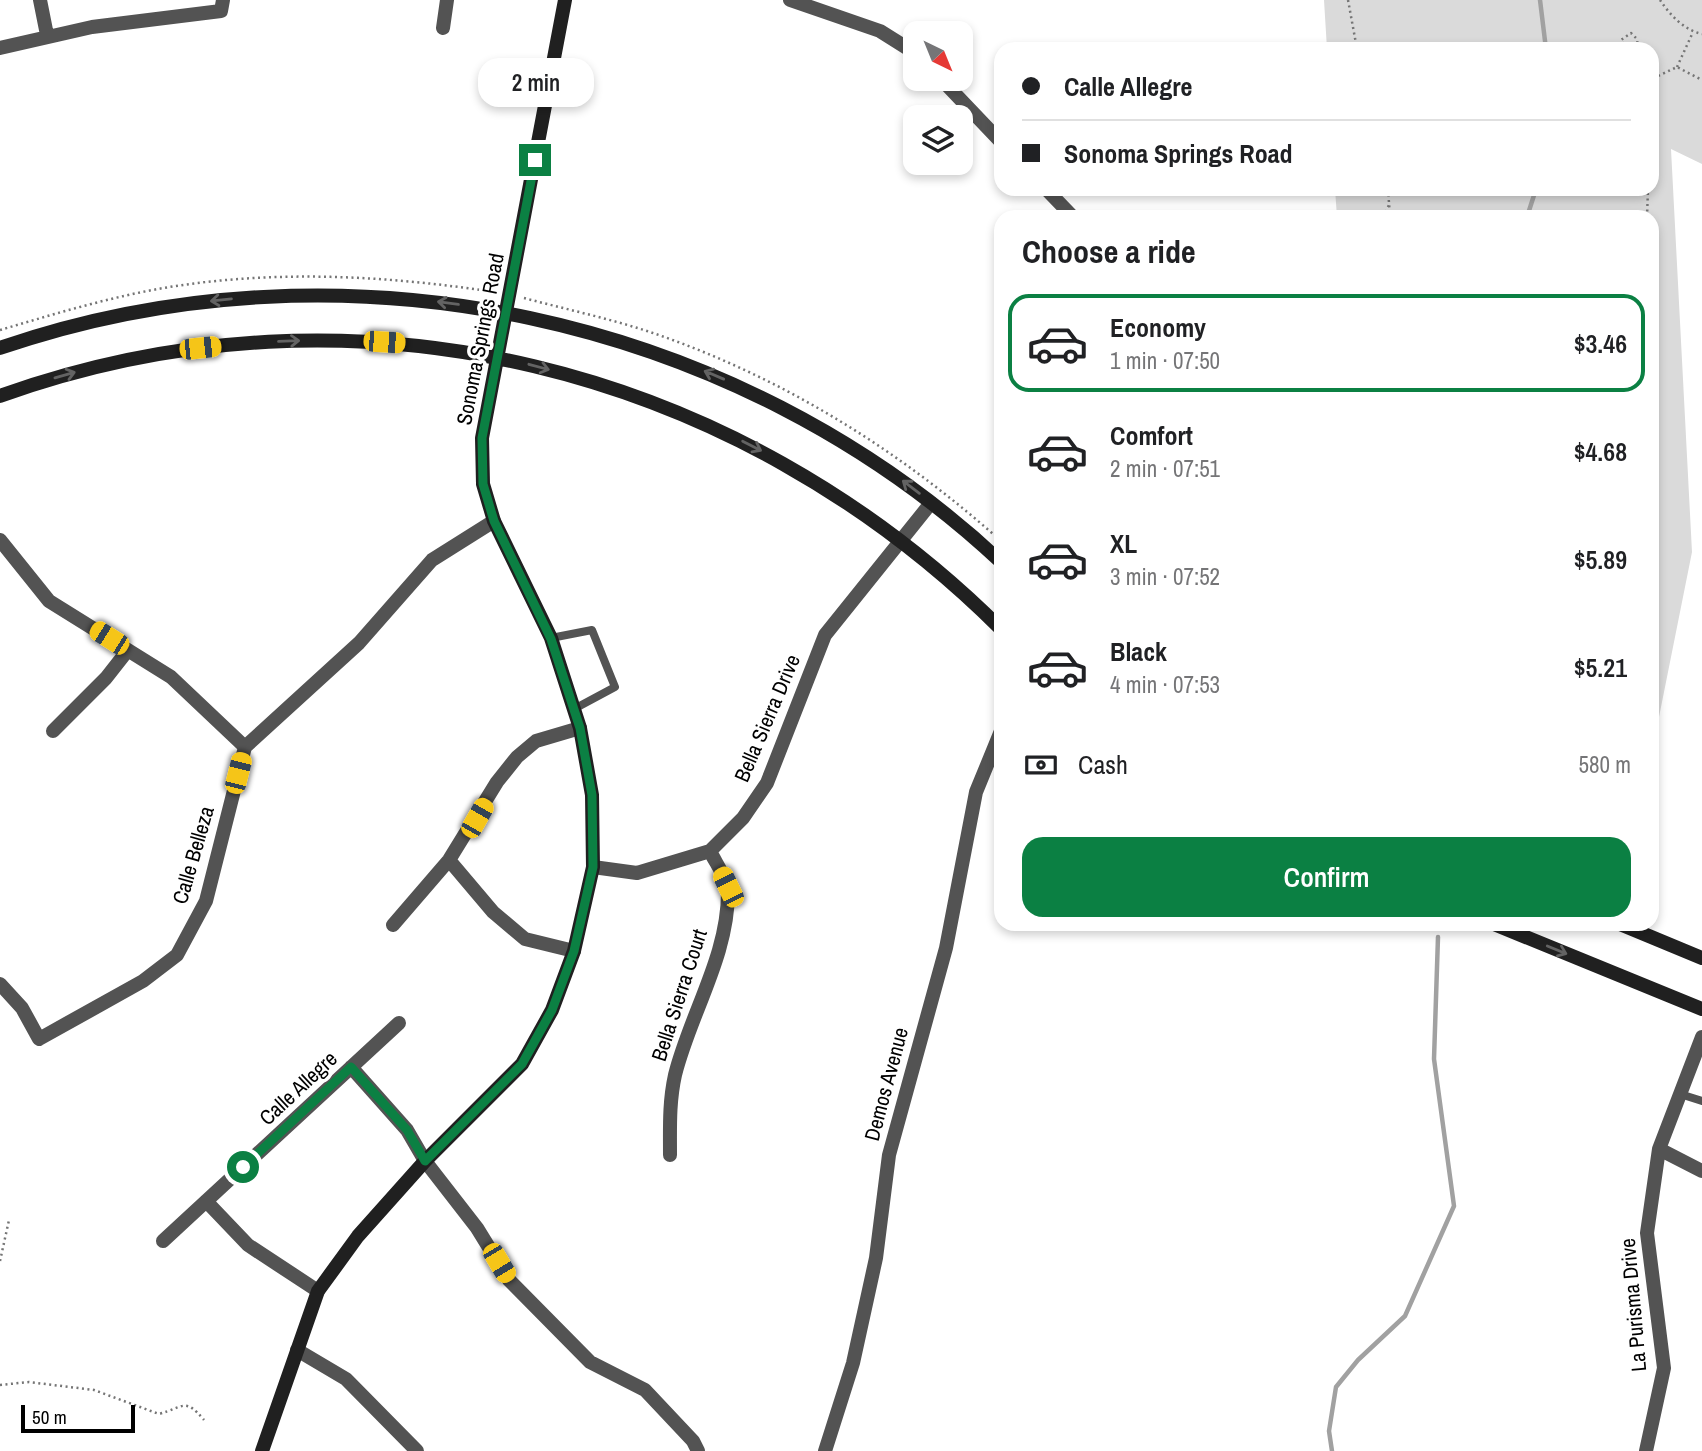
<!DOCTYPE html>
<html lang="en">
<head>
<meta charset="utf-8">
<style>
  :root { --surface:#fff; --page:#f6f6f6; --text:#202124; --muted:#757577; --line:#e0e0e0; --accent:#0b8043 }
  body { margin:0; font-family:"Archivo Narrow",sans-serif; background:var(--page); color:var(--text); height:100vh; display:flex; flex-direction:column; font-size:26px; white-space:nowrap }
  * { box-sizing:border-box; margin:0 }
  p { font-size:23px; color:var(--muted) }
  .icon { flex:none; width:38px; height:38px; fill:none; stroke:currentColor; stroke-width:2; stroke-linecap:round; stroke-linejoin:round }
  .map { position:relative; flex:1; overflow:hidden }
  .details { position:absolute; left:994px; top:210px; width:665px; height:721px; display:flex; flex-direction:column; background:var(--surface); border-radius:21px; box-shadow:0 4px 10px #0003 }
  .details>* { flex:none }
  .guide { position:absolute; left:994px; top:42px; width:665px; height:154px; border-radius:21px; box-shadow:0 4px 10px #0003; display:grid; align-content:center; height:154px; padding:0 28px; background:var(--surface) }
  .needle { width:46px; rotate:137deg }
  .controls { position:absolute; left:903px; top:21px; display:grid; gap:14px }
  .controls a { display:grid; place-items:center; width:70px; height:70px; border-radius:14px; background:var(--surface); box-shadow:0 4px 10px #0003; font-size:35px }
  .scale { position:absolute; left:21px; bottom:18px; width:114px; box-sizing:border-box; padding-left:7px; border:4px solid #000; border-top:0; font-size:19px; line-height:24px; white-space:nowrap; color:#000; -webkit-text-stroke:5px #fff; paint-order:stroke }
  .end { position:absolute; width:32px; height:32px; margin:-16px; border:9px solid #0b8043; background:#fff; box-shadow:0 0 0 4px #fff }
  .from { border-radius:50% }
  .bubble { position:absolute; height:49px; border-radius:21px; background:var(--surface); box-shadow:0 4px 10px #0003; font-size:23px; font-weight:600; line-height:49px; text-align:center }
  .car { position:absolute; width:21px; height:42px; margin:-21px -10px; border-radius:9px; box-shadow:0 0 5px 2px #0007; background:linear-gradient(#f5c518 24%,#345 0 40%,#f5c518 0 76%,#345 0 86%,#f5c518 0) }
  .guide b { display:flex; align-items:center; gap:24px; height:66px; font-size:26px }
  .guide b+b { border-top:2px solid var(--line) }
  .guide i { width:18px; height:18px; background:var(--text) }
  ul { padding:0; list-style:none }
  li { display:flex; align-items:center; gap:21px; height:98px; margin:0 14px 10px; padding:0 14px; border:4px solid transparent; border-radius:21px }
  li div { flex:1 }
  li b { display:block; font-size:26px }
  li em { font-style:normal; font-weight:600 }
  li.selected { border-color:var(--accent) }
  li>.icon { width:63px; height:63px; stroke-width:1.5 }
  h2 { padding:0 28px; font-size:32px; line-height:84px }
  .pay { display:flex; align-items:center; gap:18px; height:77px; padding:0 28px; font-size:26px }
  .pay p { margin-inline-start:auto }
  .primary-button { display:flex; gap:14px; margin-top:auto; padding:14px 28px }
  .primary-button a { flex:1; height:80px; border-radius:21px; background:var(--accent); color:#fff; font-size:28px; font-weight:600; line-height:80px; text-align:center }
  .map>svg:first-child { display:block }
  .green { fill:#dadada }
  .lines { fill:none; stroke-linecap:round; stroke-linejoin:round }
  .stream { stroke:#a1a1a1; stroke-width:4.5 }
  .path { stroke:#757575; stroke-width:2.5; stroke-dasharray:2 3.5; stroke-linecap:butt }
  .lane { stroke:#535353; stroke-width:8 }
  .street { stroke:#535353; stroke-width:14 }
  .secondary { stroke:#202020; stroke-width:14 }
  .oneway { stroke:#636363 }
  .route { stroke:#0b8043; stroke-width:9 }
  .labels { text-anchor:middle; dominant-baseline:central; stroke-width:7; stroke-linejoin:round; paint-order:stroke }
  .street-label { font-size:21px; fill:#000; stroke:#fff }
</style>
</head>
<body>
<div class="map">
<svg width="1702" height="1451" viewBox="0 0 1702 1451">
  <rect width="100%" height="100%" fill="#fff"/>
  <path class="green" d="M1324 0H1702V164L1671 149 1692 552 1659 717 1652 714V217H1337L1335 189H1652V49H1327Z"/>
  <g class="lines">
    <path class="stream" d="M1540 0 1546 49
      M1527 217 1536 189
      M1332 1451 1329 1431 1336 1387 1358 1360 1405 1316 1454 1206 1434 1059 1438 937"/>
    <path class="path" d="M1348 0 1357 49
      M1660 0C1670 15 1684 30 1702 34
      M1626 49 1621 40 1631 33 1637 39 1638 49
      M1677 67 1693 32
      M1652 85 1658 76 1677 67 1702 80
      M1388 189 1390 217
      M1383 217 1389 205
      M1647 217 1648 189
      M524 298C565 309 607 318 647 331 779 375 898 449 1001 541
      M0 330C58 313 116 295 176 286 281 270 390 276 494 292
      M0 1261 9 1220
      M0 1385 29 1382 94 1390 159 1414C184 1407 185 1397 204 1420"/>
    <path class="lane" d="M551 638 592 630 615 687 574 709
      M1680 1094 1702 1101"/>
    <path class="street" d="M40 0 47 35
      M790 0 880 31 915 53
      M443 28 447 0
      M0 48 92 27 221 11 223 0
      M941 79 1001 142
      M1046 189 1073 217
      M0 540 49 601 171 677 245 747
      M53 731 106 678 128 650
      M449 860 493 912 525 939 574 951
      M593 867 637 873 710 851 743 818 767 783 825 635 931 503
      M393 925 449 860 497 782 517 757 536 741 580 728
      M0 984 22 1008 39 1039 143 981 177 955 206 901 245 747 359 643 432 560 494 521
      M351 1067 407 1130 425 1161 477 1228 509 1280 590 1362 645 1390 693 1441 698 1451
      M1659 1149 1702 1171
      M670 1155C670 1127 669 1102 675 1075 690 1014 729 955 728 890 727 878 715 862 710 851
      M206 1201 248 1245 318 1291
      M163 1241 399 1023
      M297 1350 346 1379 417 1451
      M825 1451 853 1363 876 1258 889 1155 946 948 976 792 1001 731
      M1646 1451 1664 1368 1647 1233 1659 1149 1702 1037"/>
    <path class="secondary" d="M0 348C343 230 737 315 1001 562
      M0 396C354 269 737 366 1001 629
      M1494 924 1702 1009
      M1620 924 1702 958
      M262 1451 318 1291 358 1236 425 1161 522 1064 552 1010 574 951 593 867 592 795 580 728 551 638 494 521 483 484 482 438 565 0"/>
  </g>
  <defs><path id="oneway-shaft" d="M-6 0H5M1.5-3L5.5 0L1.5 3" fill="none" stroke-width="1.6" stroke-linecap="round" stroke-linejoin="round" transform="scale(1.75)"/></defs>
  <g class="oneway">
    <use href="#oneway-shaft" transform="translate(221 300) rotate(174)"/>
    <use href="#oneway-shaft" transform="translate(448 303) rotate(-172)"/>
    <use href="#oneway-shaft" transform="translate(289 341) rotate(-2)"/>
    <use href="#oneway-shaft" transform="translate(539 367) rotate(15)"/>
    <use href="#oneway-shaft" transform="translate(65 375) rotate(-16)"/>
    <use href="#oneway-shaft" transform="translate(714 375) rotate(-157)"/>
    <use href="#oneway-shaft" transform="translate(752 446) rotate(27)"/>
    <use href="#oneway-shaft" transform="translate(911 487) rotate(-143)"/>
    <use href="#oneway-shaft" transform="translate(1557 950) rotate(22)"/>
  </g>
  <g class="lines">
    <path class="route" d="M243 1167 351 1067 407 1130 425 1161 522 1064 552 1010 574 951 593 867 592 795 580 728 551 639 494 521 483 484 482 438 535 160"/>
  </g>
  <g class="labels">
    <g class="street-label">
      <text transform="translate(480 339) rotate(-79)">Sonoma Springs Road</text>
      <text transform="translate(767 718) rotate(-67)">Bella Sierra Drive</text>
      <text transform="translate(193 855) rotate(-74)">Calle Belleza</text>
      <text transform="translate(679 995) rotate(-72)">Bella Sierra Court</text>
      <text transform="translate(886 1084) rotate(-75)">Demos Avenue</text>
      <text transform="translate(298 1088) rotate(-43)">Calle Allegre</text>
      <text transform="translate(1633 1305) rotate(-95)">La Purisma Drive</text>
    </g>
  </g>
</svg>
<div class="controls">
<a><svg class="needle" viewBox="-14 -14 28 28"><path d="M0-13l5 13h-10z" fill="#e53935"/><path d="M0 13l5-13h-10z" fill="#757577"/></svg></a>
<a><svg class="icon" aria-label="layers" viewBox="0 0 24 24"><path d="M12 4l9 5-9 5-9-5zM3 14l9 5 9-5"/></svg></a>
</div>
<div class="scale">50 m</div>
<i class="end from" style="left:243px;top:1167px"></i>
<i class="end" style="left:535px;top:160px"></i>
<div class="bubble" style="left:478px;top:58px;width:116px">2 min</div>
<i class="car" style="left:384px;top:342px;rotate:94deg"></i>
<i class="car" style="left:200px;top:348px;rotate:84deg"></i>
<i class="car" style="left:109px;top:638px;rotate:302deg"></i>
<i class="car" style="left:238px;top:773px;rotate:14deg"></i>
<i class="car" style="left:477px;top:818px;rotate:30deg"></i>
<i class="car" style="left:728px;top:887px;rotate:334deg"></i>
<i class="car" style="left:499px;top:1263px;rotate:149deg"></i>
<div class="guide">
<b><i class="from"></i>Calle Allegre</b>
<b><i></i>Sonoma Springs Road</b>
</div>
<section class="details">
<h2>Choose a ride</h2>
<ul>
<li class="selected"><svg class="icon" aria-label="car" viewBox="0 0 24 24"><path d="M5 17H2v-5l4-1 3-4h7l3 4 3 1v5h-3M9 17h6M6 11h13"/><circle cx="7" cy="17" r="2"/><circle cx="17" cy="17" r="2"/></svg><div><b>Economy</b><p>1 min · 07:50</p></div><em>$3.46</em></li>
<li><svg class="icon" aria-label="car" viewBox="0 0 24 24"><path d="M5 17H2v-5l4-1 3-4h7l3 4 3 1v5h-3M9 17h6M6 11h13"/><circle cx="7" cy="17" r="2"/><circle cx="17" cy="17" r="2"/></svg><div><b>Comfort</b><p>2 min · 07:51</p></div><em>$4.68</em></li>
<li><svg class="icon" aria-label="car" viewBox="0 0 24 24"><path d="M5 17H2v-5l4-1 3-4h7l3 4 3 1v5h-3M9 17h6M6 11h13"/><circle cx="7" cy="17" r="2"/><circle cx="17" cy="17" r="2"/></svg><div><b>XL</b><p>3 min · 07:52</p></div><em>$5.89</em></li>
<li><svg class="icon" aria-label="car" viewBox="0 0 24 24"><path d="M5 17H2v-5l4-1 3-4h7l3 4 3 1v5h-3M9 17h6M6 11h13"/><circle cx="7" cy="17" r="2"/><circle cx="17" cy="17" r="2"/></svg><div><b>Black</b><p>4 min · 07:53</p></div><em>$5.21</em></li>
</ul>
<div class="pay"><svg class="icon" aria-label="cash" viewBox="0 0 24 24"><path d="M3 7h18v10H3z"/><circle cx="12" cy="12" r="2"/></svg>Cash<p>580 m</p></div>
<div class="primary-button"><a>Confirm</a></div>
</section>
</div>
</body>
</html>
